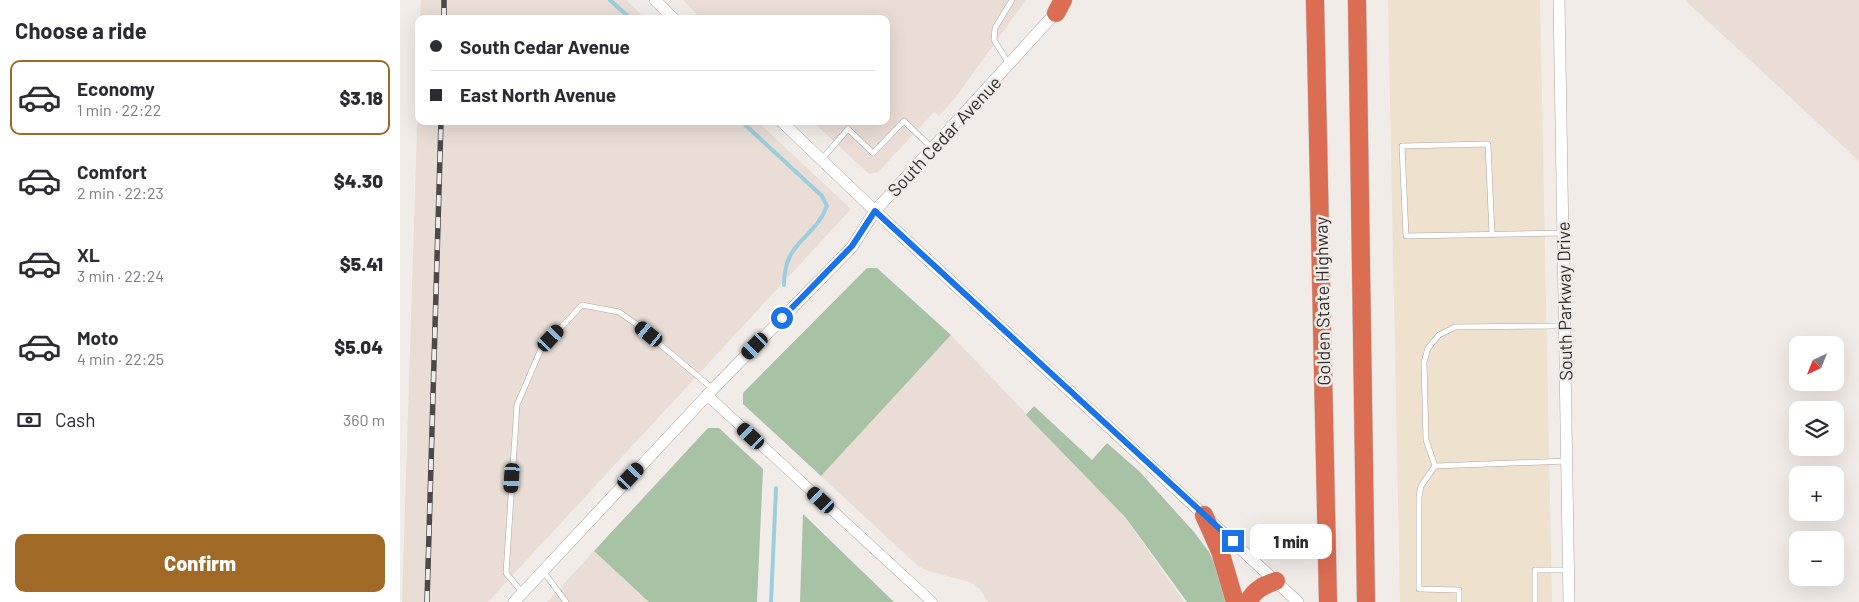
<!DOCTYPE html>
<html lang="en">
<head>
<meta charset="utf-8">
<style>
  :root { --surface:#fff; --page:#f2f2f3; --text:#2b2b33; --muted:#7c7c81; --line:#e1e1e2; --accent:#a06925 }
  body { margin:0; font-family:Barlow,sans-serif; background:var(--page); color:var(--text); height:100vh; display:flex; flex-direction:column; font-size:19px; white-space:nowrap }
  * { box-sizing:border-box; margin:0 }
  p { font-size:16px; color:var(--muted) }
  .icon { flex:none; width:28px; height:28px; fill:none; stroke:currentColor; stroke-width:2; stroke-linecap:round; stroke-linejoin:round }
  .map { position:relative; flex:1; overflow:hidden }
  .panel { display:flex; flex-direction:column; background:var(--surface); width:400px }
  .panel>* { flex:none }
  .hud { position:absolute; left:15px; top:15px; width:475px; height:110px; border-radius:10px; box-shadow:0 5px 20px #0002; display:grid; align-content:center; height:110px; padding:0 15px; background:var(--surface) }
  .needle { width:32px; rotate:223deg }
  .fabs { position:absolute; left:1389px; top:336px; display:grid; gap:10px }
  .fabs a { display:grid; place-items:center; width:55px; height:55px; border-radius:10px; background:var(--surface); box-shadow:0 5px 20px #0002; font-size:25px }
  .end { position:absolute; width:22px; height:22px; margin:-11px; border:6px solid #1a73e8; background:#fff; box-shadow:0 0 0 2px #fff }
  .from { border-radius:50% }
  .bubble { position:absolute; height:35px; border-radius:10px; background:var(--surface); box-shadow:0 5px 20px #0002; font-size:16px; font-weight:800; line-height:35px; text-align:center }
  .car { position:absolute; width:15px; height:30px; margin:-15px -8px; border-radius:6px; box-shadow:0 0 4px 1px #0007; background:linear-gradient(#222 24%,#8ab4d8 0 40%,#222 0 76%,#8ab4d8 0 86%,#222 0) }
  .hud b { display:flex; align-items:center; gap:18px; height:48px; font-size:19px }
  .hud b+b { border-top:1px solid var(--line) }
  .hud i { width:12px; height:12px; background:var(--text) }
  ul { padding:0; list-style:none }
  li { display:flex; align-items:center; gap:15px; height:75px; margin:0 10px 8px; padding:0 5px; border:2px solid transparent; border-radius:10px }
  li div { flex:1 }
  li b { display:block; font-size:19px }
  li em { font-style:normal; font-weight:800 }
  li.current { border-color:var(--accent) }
  li>.icon { width:45px; height:45px; stroke-width:1.5 }
  h2 { padding:0 15px; font-size:22px; line-height:60px }
  .pay { display:flex; align-items:center; gap:12px; height:55px; padding:0 15px; font-size:19px }
  .pay p { margin-inline-start:auto }
  .cta { display:flex; gap:10px; margin-top:auto; padding:10px 15px }
  .cta a { flex:1; height:58px; border-radius:10px; background:var(--accent); color:#fff; font-size:20px; font-weight:800; line-height:58px; text-align:center }
  main { display:flex; flex:1; min-height:0 }
  .map>svg:first-child { display:block }
  .commercial { fill:#eee1cd }
  .built { fill:#e9ddd5 }
  .green { fill:#a7c2a5 }
  .lines { fill:none; stroke-linecap:round; stroke-linejoin:round }
  .stream { stroke:#9bcedf; stroke-width:4 }
  .service-casing { stroke:#aca6a3; stroke-width:6 }
  .minor-casing { stroke:#aca6a3; stroke-width:11 }
  .tertiary-casing { stroke:#aca6a3; stroke-width:12 }
  .motorway-casing { stroke:#c9c8c8; stroke-width:19 }
  .service { stroke:#fff; stroke-width:5 }
  .minor { stroke:#fff; stroke-width:10 }
  .tertiary { stroke:#fff; stroke-width:11 }
  .motorway { stroke:#db6d52; stroke-width:18 }
  .rail-casing { stroke:#4c4a48; stroke-width:5.5 }
  .rail { stroke:#f2ece8; stroke-width:4; stroke-dasharray:11; stroke-linecap:butt }
  .route { stroke:#1a73e8; stroke-width:6 }
  .labels { text-anchor:middle; dominant-baseline:central; stroke-width:5; stroke-linejoin:round; paint-order:stroke }
  .street-label { font-size:18px; fill:#2f2d2c; stroke:#f2ece8 }
</style>
</head>
<body>
<main>
<section class="panel">
<h2>Choose a ride</h2>
<ul>
<li class="current"><svg class="icon" aria-label="car" viewBox="0 0 24 24"><path d="M5 17H2v-5l4-1 3-4h7l3 4 3 1v5h-3M9 17h6M6 11h13"/><circle cx="7" cy="17" r="2"/><circle cx="17" cy="17" r="2"/></svg><div><b>Economy</b><p>1 min · 22:22</p></div><em>$3.18</em></li>
<li><svg class="icon" aria-label="car" viewBox="0 0 24 24"><path d="M5 17H2v-5l4-1 3-4h7l3 4 3 1v5h-3M9 17h6M6 11h13"/><circle cx="7" cy="17" r="2"/><circle cx="17" cy="17" r="2"/></svg><div><b>Comfort</b><p>2 min · 22:23</p></div><em>$4.30</em></li>
<li><svg class="icon" aria-label="car" viewBox="0 0 24 24"><path d="M5 17H2v-5l4-1 3-4h7l3 4 3 1v5h-3M9 17h6M6 11h13"/><circle cx="7" cy="17" r="2"/><circle cx="17" cy="17" r="2"/></svg><div><b>XL</b><p>3 min · 22:24</p></div><em>$5.41</em></li>
<li><svg class="icon" aria-label="car" viewBox="0 0 24 24"><path d="M5 17H2v-5l4-1 3-4h7l3 4 3 1v5h-3M9 17h6M6 11h13"/><circle cx="7" cy="17" r="2"/><circle cx="17" cy="17" r="2"/></svg><div><b>Moto</b><p>4 min · 22:25</p></div><em>$5.04</em></li>
</ul>
<div class="pay"><svg class="icon" aria-label="cash" viewBox="0 0 24 24"><path d="M3 7h18v10H3z"/><circle cx="12" cy="12" r="2"/></svg>Cash<p>360 m</p></div>
<div class="cta"><a>Confirm</a></div>
</section>
<div class="map">
<svg width="1459" height="602" viewBox="0 0 1459 602">
  <rect width="100%" height="100%" fill="#f2ece8"/>
  <path class="commercial" d="M988 0H1140L1152 602H1000Z"/>
  <path class="built" d="M21 0H226L246 19H20Z
    M283 0H626L555 98 539 116 534 112 478 172 469 174 412 121H486V19H301Z
    M1285 0H1459V161Z
    M19 66V121H357L451 209 88 602H2Z
    M551 335 726 518 784 602H588L580 589 570 582 528 571 518 566 421 476Z
    M194 551 249 602H147Z"/>
  <path class="green" d="M467 268H477L551 335 421 476 343 404V393Z
    M634 406 692 460 707 443 739 471 794 532 809 552 818 571 825 602H787L726 518 626 415Z
    M308 428H319L363 469 357 602H249L194 551Z
    M403 514 494 602H400Z"/>
  <g class="lines">
    <path class="stream" d="M210 0 231 19
      M341 121 422 196 427 206C414 240 384 240 384 285
      M371 602 376 488"/>
    <g class="service-casing">
      <path id="service" d="M609 64 594 40 595 28 612 0
        M422 159 448 129 473 153 504 121 532 148
        M1092 235 1088 144 1002 146 1006 236 1163 233
        M1035 466 1026 440 1024 362 1028 348 1039 335 1055 327 1165 326
        M143 571 166 602
        M122 592 106 573 117 405 141 349 182 305 219 312 236 324 313 389
        M1059 602V590L1019 589V497L1021 486 1035 466 1167 461
        M1135 602V570H1168"/>
    </g>
    <g class="minor-casing">
      <path id="minor" d="M307 395 532 602"/>
    </g>
    <g class="tertiary-casing">
      <path id="tertiary" d="M255 0 274 19
        M1159 0 1169 602
        M381 121 475 211 898 602
        M114 602 313 389 452 247 475 211 660 8"/>
    </g>
    <g class="motorway-casing">
      <path id="motorway" d="M915 0 928 602
        M957 0 966 602
        M656 13 663 0
        M804 515 820 551 835 602
        M848 602C854 590 864 585 876 581"/>
    </g>
    <use href="#service" class="service"/>
    <use href="#minor" class="minor"/>
    <use href="#tertiary" class="tertiary"/>
    <use href="#motorway" class="motorway"/>
    <g class="rail-casing">
      <path id="rail" d="M44 19V0
        M27 602 41 121"/>
    </g>
    <use href="#rail" class="rail"/>
  </g>
  <g class="lines">
    <path class="route" d="M382 318 452 246 475 211 833 541"/>
  </g>
  <g class="labels">
    <g class="street-label">
      <text transform="translate(544 136) rotate(-47)">South Cedar Avenue</text>
      <text transform="translate(922 301) rotate(-91)">Golden State Highway</text>
      <text transform="translate(1164 301) rotate(-91)">South Parkway Drive</text>
    </g>
  </g>
</svg>
<div class="fabs">
<a><svg class="needle" viewBox="-14 -14 28 28"><path d="M0-13l5 13h-10z" fill="#e53935"/><path d="M0 13l5-13h-10z" fill="#7c7c81"/></svg></a>
<a><svg class="icon" aria-label="layers" viewBox="0 0 24 24"><path d="M12 4l9 5-9 5-9-5zM3 14l9 5 9-5"/></svg></a>
<a>+</a>
<a>−</a>
</div>
<i class="end from" style="left:382px;top:318px"></i>
<i class="end" style="left:833px;top:541px"></i>
<div class="bubble" style="left:850px;top:524px;width:82px">1 min</div>
<i class="car" style="left:249px;top:334px;rotate:309deg"></i>
<i class="car" style="left:151px;top:338px;rotate:43deg"></i>
<i class="car" style="left:355px;top:346px;rotate:224deg"></i>
<i class="car" style="left:351px;top:436px;rotate:313deg"></i>
<i class="car" style="left:231px;top:476px;rotate:43deg"></i>
<i class="car" style="left:112px;top:478px;rotate:184deg"></i>
<i class="car" style="left:421px;top:500px;rotate:313deg"></i>
<div class="hud">
<b><i class="from"></i>South Cedar Avenue</b>
<b><i></i>East North Avenue</b>
</div>
</div>
</main>
</body>
</html>
